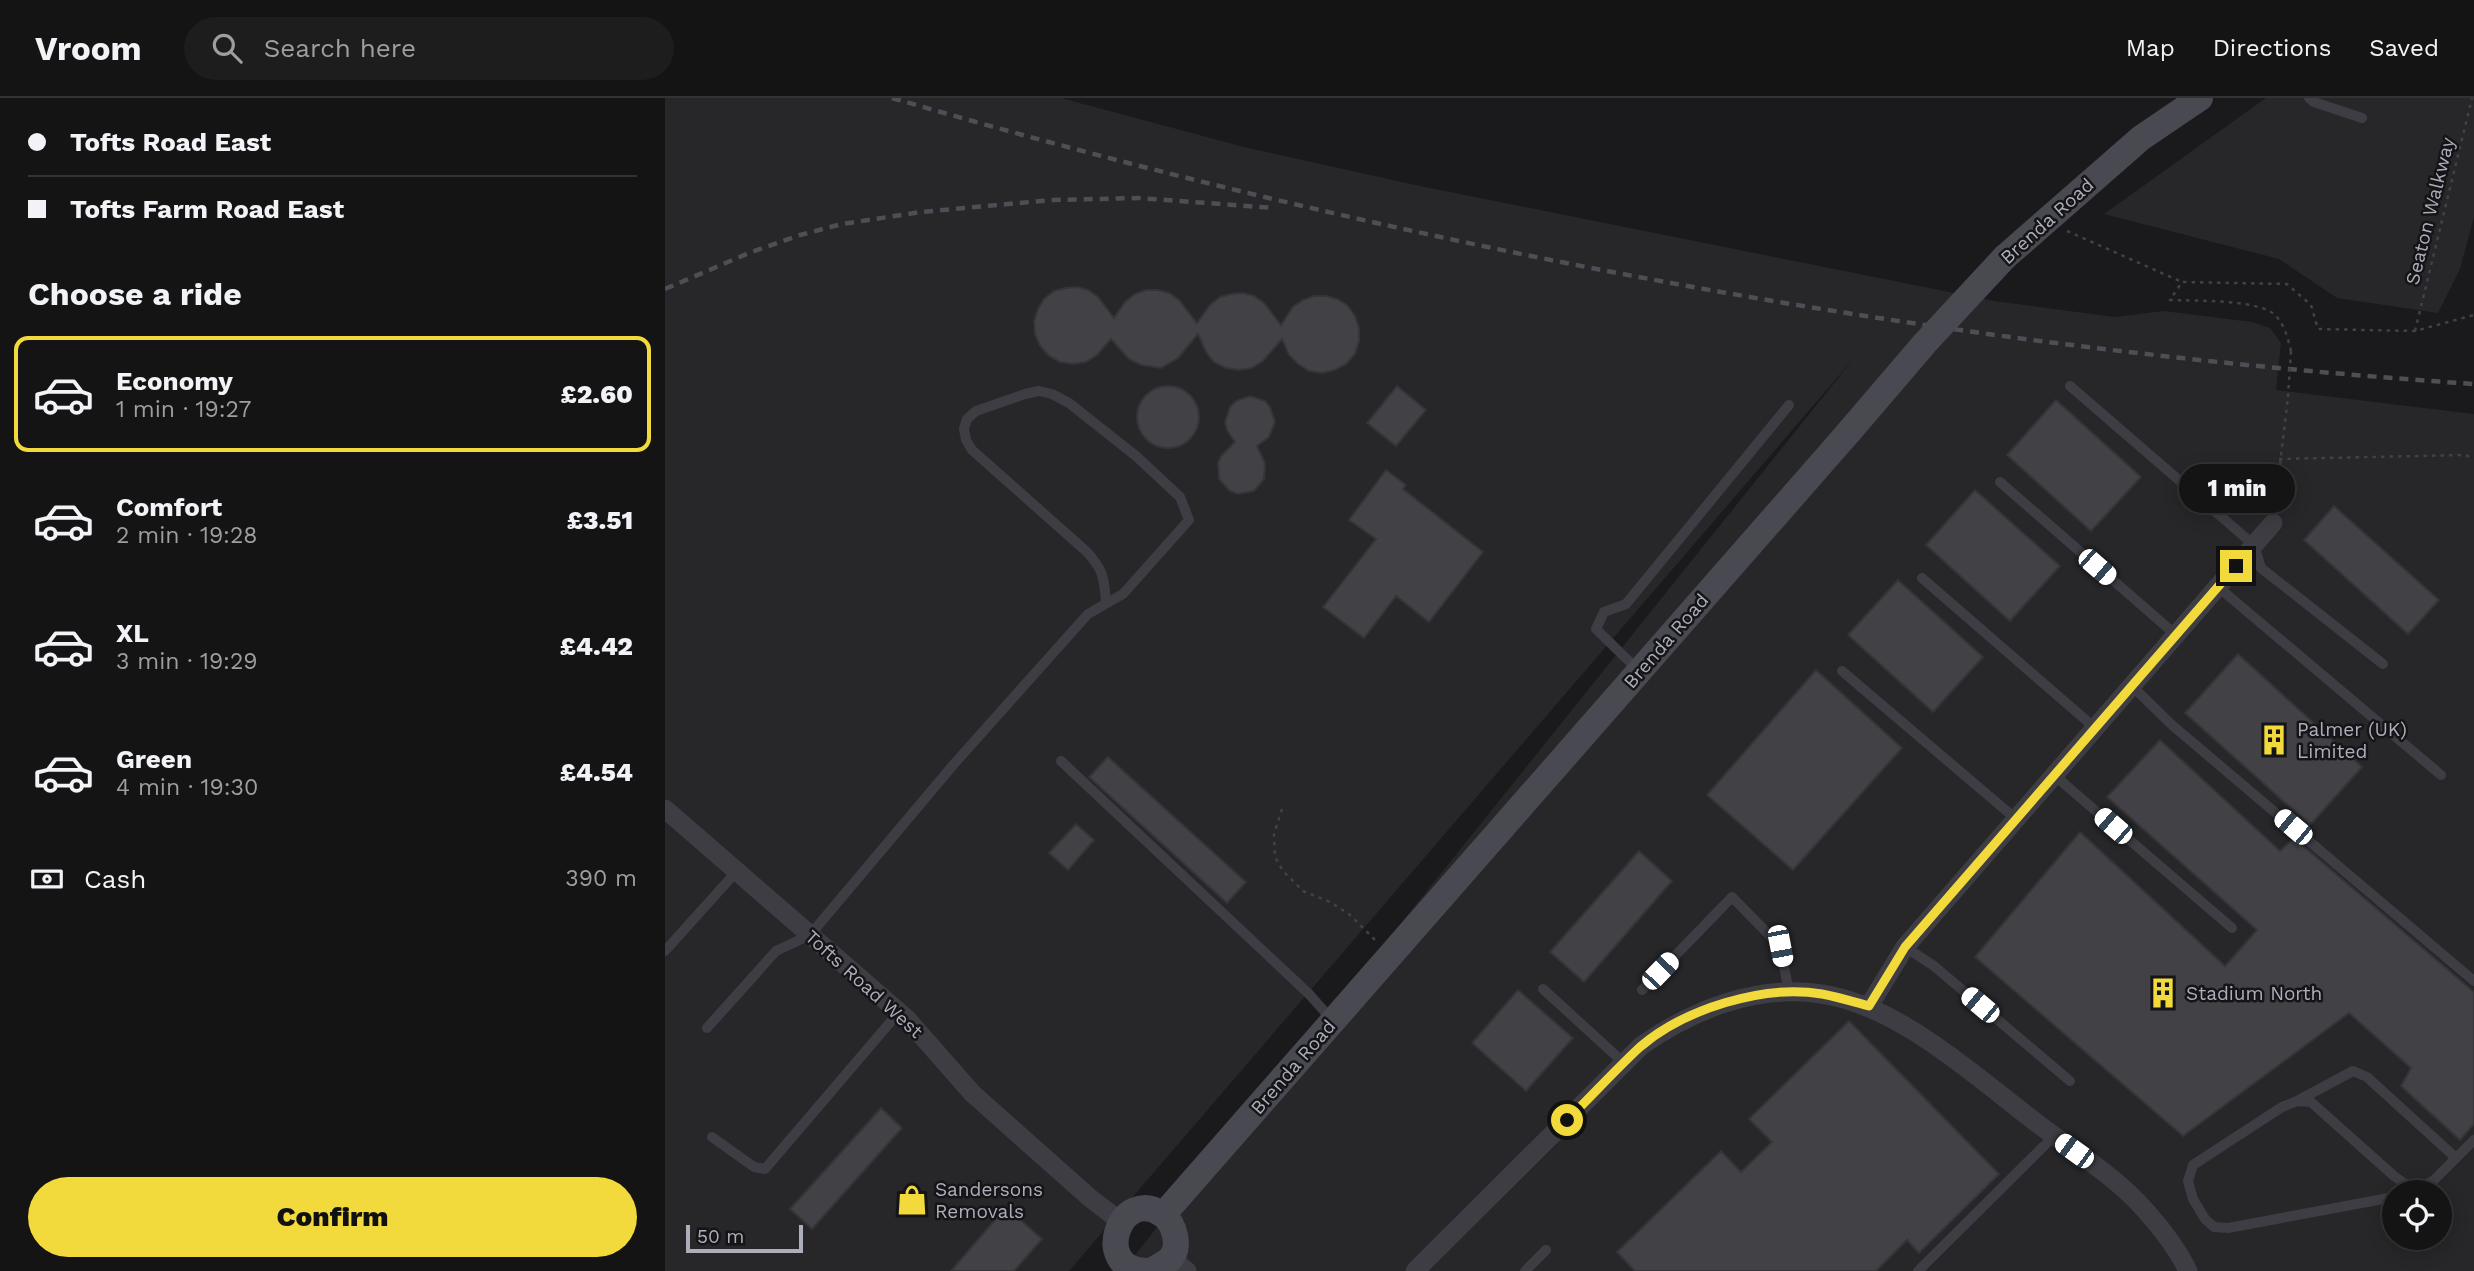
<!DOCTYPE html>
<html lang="en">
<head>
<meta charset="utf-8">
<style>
  :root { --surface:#141415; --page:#1d1d1e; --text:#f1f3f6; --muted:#9d9ea0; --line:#333334; --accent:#f2da3c }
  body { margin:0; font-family:"Work Sans",sans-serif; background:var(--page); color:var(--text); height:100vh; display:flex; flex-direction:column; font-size:26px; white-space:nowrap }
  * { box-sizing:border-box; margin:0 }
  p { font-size:23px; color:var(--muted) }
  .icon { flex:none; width:38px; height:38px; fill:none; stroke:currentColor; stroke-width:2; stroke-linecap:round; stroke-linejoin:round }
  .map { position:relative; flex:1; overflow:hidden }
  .drawer { display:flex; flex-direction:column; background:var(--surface); width:665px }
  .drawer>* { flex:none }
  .guide { display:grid; align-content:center; height:154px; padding:0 28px; background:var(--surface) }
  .buttons { position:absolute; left:1717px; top:1082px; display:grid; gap:14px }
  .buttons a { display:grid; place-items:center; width:70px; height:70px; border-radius:50%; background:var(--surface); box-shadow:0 4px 18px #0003,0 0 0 2px var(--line); font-size:35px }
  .scale { position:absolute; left:21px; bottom:18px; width:117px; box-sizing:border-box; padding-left:7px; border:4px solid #adaebc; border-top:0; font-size:19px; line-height:24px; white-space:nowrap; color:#adaebc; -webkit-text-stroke:5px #151517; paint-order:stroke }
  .end { position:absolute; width:32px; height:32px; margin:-16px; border:9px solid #f2da3c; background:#111; box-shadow:0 0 0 4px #111 }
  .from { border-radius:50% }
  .bubble { position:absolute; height:49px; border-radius:24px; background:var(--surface); box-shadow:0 4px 18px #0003,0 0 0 2px var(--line); font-size:23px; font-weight:800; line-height:49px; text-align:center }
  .car { position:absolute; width:21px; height:42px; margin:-21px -10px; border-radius:9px; box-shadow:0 0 5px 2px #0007; background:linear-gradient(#fff 24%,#345 0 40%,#fff 0 76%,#345 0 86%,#fff 0) }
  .guide b { display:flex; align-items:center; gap:24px; height:66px; font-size:26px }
  .guide b+b { border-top:2px solid var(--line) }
  .guide i { width:18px; height:18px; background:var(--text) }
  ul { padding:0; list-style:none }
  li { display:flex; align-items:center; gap:21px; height:116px; margin:0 14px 10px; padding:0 14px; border:4px solid transparent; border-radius:14px }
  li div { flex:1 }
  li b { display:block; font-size:26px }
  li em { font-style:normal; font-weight:800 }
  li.current { border-color:var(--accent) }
  li>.icon { width:63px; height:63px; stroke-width:1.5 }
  h2 { padding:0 28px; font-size:32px; line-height:84px }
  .pay { display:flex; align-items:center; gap:18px; height:77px; padding:0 28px; font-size:26px }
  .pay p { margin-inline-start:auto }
  .button { display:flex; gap:14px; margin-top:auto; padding:14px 28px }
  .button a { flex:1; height:80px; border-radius:42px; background:var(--accent); color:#111; font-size:28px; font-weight:800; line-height:80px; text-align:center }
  header { display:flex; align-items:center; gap:42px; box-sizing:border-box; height:98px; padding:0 35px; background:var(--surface); border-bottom:2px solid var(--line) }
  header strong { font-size:33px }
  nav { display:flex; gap:38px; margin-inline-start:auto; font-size:24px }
  .search { width:490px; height:63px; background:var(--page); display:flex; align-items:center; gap:18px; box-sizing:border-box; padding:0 24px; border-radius:38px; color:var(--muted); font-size:26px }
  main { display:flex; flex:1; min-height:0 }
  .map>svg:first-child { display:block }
  .built { fill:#272629; fill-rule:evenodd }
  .building { fill:#424246; stroke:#353438; stroke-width:2 }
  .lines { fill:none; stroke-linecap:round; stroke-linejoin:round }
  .path { stroke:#414148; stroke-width:2.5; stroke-dasharray:3.5 5; stroke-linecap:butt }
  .service { stroke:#3d3d43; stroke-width:10 }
  .minor { stroke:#3d3d43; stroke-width:19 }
  .secondary { stroke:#494951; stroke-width:26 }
  .rail { stroke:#4e4e56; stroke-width:4.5; stroke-dasharray:9 7; stroke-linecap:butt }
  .path-bridge { stroke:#414148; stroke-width:2.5; stroke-dasharray:3.5 5; stroke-linecap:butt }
  .secondary-bridge { stroke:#494951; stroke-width:26 }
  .route { stroke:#f2da3c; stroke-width:9 }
  .labels { text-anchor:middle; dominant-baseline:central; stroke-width:5; stroke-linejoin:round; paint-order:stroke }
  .street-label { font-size:19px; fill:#adaebc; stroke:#151517 }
  .poi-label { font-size:19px; fill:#adaebc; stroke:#151517; text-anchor:start }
</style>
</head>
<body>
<header>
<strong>Vroom</strong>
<div class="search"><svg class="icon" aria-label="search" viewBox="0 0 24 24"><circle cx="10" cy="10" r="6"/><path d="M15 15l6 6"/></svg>Search here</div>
<nav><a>Map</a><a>Directions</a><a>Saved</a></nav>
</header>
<main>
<section class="drawer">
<div class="guide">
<b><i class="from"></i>Tofts Road East</b>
<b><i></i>Tofts Farm Road East</b>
</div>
<h2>Choose a ride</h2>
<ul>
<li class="current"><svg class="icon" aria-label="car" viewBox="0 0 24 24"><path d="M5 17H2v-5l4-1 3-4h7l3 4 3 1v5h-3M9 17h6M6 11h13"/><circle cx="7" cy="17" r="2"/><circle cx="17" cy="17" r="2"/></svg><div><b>Economy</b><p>1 min · 19:27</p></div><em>£2.60</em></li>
<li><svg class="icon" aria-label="car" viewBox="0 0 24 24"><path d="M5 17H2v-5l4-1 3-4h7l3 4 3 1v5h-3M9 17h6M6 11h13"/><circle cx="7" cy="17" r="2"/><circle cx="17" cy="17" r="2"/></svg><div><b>Comfort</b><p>2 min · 19:28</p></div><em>£3.51</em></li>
<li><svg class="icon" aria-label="car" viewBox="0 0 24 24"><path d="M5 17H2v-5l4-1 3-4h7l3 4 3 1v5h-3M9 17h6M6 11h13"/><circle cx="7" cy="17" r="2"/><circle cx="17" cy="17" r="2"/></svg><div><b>XL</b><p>3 min · 19:29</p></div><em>£4.42</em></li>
<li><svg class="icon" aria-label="car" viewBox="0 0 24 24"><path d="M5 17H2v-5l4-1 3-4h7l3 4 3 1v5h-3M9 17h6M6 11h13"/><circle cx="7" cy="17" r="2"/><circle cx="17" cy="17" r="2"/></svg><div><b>Green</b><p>4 min · 19:30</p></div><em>£4.54</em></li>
</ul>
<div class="pay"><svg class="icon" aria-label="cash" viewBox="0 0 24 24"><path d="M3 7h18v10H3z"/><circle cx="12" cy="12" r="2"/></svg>Cash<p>390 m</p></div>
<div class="button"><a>Confirm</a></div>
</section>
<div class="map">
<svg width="1809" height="1173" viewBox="0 0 1809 1173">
  <rect width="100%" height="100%" fill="#1a1a1c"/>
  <path class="built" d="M0 0H396L579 49 755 88 1329 203 1449 219 1499 213 1587 224 1605 230 1616 245 1611 292 1809 316V1173H457L1190 259 404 1173H0ZM1729 1094H1774V1139H1729Z
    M1601 0H1809V119L1795 171 1773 215 1672 200 1614 161 1439 116Z"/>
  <path class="building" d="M412 189 423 192 433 199 449 220 460 204 470 196 481 192H493L504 195 514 202 532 225 545 207 555 199 566 196 578 195 589 198 599 205 616 227 628 209 638 202 649 198H661L672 201 682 207 690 218 694 230V243L690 256 681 266 670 272 657 275 644 273 633 266 624 257 617 241 598 263 587 270 574 272 561 270 549 264 541 254 533 236 513 260 496 270 476 267 464 261 446 241 432 257 421 264 408 266 395 264 384 258 375 248 370 236 369 223 373 211 379 201 389 193 400 190Z
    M732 288 761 312 731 348 702 325Z
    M472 319a31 31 0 1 1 62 0a31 31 0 1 1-62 0Z
    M585 298 600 303 605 309 610 324 604 339 592 348 600 365 599 381 589 393 573 396 565 393 554 381 553 365 556 358 570 344 562 332 560 324 565 309 571 303Z
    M1391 302 1476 379 1426 433 1342 357Z
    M721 372 741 387 738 391 818 454 764 524 731 498 699 540 658 509 711 441 684 422Z
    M1310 392 1395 468 1345 523 1261 447Z
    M1669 408 1774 502 1743 536 1639 442Z
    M1233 482 1318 559 1268 614 1183 537Z
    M1573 556 1697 669 1645 727 1520 615Z
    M1151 572 1237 650 1128 772 1042 697Z
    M1495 642 1615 753 1629 740 1809 894V1026L1795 1042 1736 988 1746 970 1684 915 1518 1038 1310 859 1415 734 1560 868 1592 832 1442 699Z
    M443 659 581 784 562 805 424 679Z
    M411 726 429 742 403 772 384 755Z
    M974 753 1007 783 919 884 885 854Z
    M853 892 908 940 861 993 807 945Z
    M1184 923 1334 1076 1254 1155 1242 1142 1211 1173H970L952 1154 1056 1053 1076 1074 1107 1044 1084 1021Z
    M216 1010 237 1030 147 1131 125 1111Z
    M341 1109 377 1141 349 1173H286Z"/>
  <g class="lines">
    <path class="path" d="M1402 133 1517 184
      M1750 233 1807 0
      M1626 253C1623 241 1620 228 1611 218 1596 201 1529 203 1505 202L1517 184 1622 186 1646 207 1653 231 1750 233 1809 217
      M1614 361 1799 357 1809 360
      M1610 408 1623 299
      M617 711 609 736 610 759 618 773 638 793 665 804 684 816 711 843"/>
    <path class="service" d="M1644 0 1649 4 1697 20
      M1405 288 1589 447 1596 470 1718 566
      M1335 384 1511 537
      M1257 480 1430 630
      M1553 489 1776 677
      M974 573 931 531 939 514 961 506 1124 307
      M1177 573 1351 721
      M1467 588 1507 627 1809 883
      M396 663 644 896 668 923
      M1389 677 1567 830
      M1240 849 1269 868 1405 983
      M0 853 72 773
      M878 891 959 965
      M977 892 1067 799 1115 848 1124 894
      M42 930 111 853 145 837 289 666 423 516 458 496 524 422 515 399 471 358 404 305 387 296 374 293 360 296 311 313 302 321 299 331 301 342 307 352 422 454C439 473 439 480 441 505
      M1632 1003 1688 973 1702 979 1791 1060
      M47 1039 89 1069 100 1071 234 914
      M1745 1093 1768 1083 1809 1042
      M1729 1099 1563 1130 1549 1129 1540 1121 1528 1101 1523 1083 1528 1067 1617 1009 1632 1003 1646 1004 1729 1078 1749 1092
      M860 1173 881 1152
      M1253 1173 1389 1038"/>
    <path class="minor" d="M0 711 242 921 308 996 425 1100 455 1123
      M1204 908 1240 849 1608 425
      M506 1160 522 1173
      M750 1173 976 948C1027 912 1092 886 1156 896 1234 907 1311 979 1373 1026 1409 1053 1450 1078 1480 1112 1497 1131 1512 1150 1523 1173"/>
    <path class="secondary" d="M1340 159 1476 40 1535 0
      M498 1117 1183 335
      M480 1173C426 1171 455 1086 498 1117 510 1126 516 1150 505 1161 500 1166 492 1169 486 1173"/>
    <path class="rail" d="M227 0C742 150 1273 250 1809 286
      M0 191 84 155 135 137 177 126 256 114 387 102 474 100 609 110"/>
    <path class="path-bridge" d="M1623 299 1626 253"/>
    <path class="secondary-bridge" d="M1183 335 1260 245 1340 159"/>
  </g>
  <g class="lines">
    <path class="route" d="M902 1022C927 998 950 972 975 949 1019 911 1099 886 1157 896 1173 899 1189 904 1204 908L1240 849 1571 468"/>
  </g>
  <defs>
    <g id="building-bare" transform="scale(2.415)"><path d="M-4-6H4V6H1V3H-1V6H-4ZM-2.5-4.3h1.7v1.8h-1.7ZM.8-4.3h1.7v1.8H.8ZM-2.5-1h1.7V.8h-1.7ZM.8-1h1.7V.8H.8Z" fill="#f2da3c" stroke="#151517" stroke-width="2.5" paint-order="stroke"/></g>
    <g id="shop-bare" transform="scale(2.415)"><path d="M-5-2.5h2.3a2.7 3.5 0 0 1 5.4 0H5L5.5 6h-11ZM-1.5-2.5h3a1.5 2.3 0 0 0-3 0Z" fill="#f2da3c" stroke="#151517" stroke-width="2.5" paint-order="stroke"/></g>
  </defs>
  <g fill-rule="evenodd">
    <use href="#building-bare" x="1609" y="642"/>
    <use href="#building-bare" x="1498" y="895"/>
    <use href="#shop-bare" x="247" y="1102"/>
  </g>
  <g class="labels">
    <g class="street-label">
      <text transform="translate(1765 113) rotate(-76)">Seaton Walkway</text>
      <text transform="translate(1382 123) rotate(-42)">Brenda Road</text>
      <text transform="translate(1001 543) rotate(-49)">Brenda Road</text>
      <text transform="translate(199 886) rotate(42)">Tofts Road West</text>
      <text transform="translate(628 969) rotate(-49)">Brenda Road</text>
    </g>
    <g class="poi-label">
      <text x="1632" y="631">Palmer (UK)<tspan x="1632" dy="22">Limited</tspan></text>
      <text x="1521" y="895">Stadium North</text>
      <text x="270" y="1091">Sandersons<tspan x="270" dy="22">Removals</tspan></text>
    </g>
  </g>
</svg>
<div class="buttons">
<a><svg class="icon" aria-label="locate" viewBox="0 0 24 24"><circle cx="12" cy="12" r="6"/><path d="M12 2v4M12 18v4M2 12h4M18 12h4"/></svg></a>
</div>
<div class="scale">50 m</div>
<i class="end from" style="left:902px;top:1022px"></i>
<i class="end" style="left:1571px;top:468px"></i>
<div class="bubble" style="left:1514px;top:366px;width:116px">1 min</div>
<i class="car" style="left:1432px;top:469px;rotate:131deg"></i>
<i class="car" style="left:1448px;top:728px;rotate:311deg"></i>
<i class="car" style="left:1628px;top:729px;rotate:310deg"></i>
<i class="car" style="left:1115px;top:848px;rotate:169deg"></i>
<i class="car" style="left:995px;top:873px;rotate:44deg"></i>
<i class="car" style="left:1315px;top:907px;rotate:310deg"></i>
<i class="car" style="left:1409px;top:1053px;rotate:306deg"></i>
</div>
</main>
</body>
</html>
